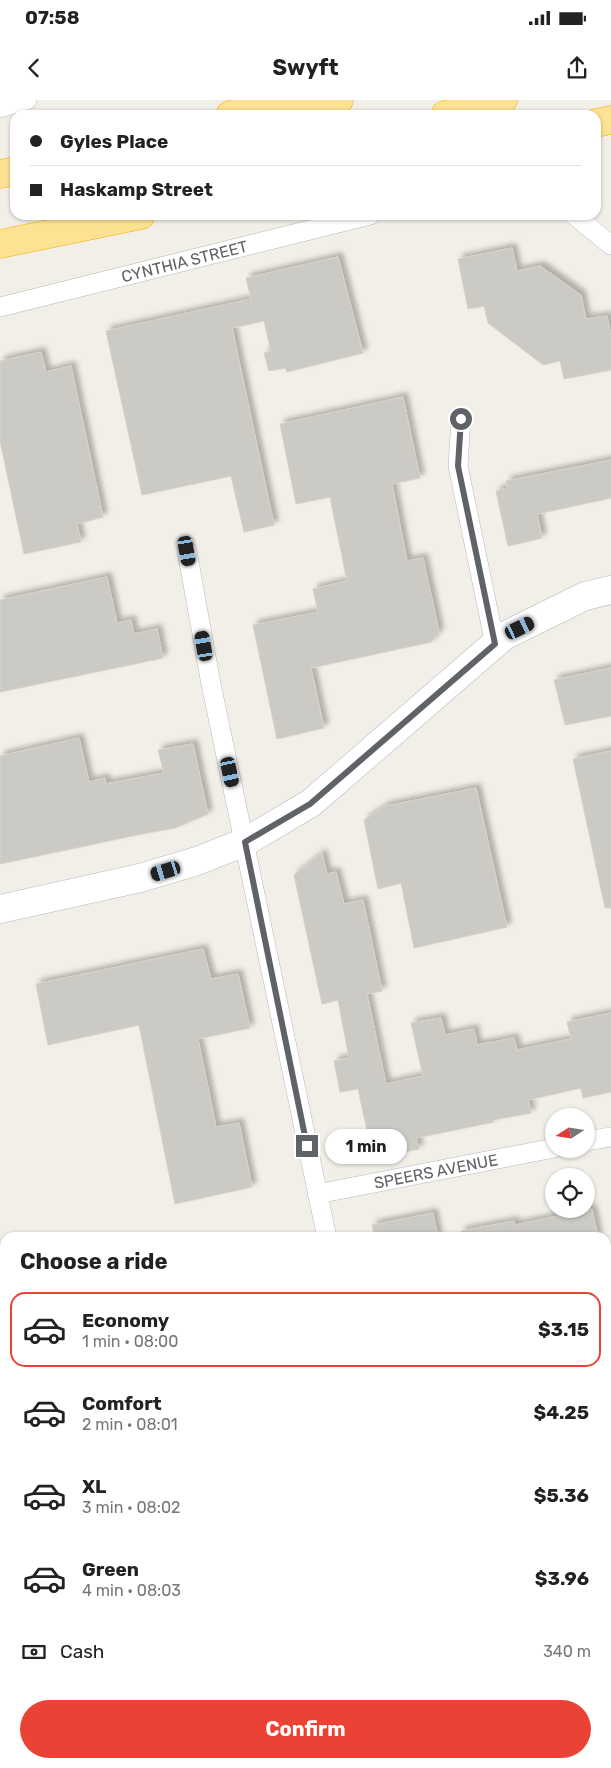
<!DOCTYPE html>
<html lang="en">
<head>
<meta charset="utf-8">
<style>
  :root { --surface:#fff; --page:#f6f6f6; --text:#222; --muted:#767676; --line:#e0e0e0; --accent:#ea4335 }
  body { margin:0; font-family:Rubik,sans-serif; background:var(--page); color:var(--text); height:100vh; display:flex; flex-direction:column; font-size:19px; white-space:nowrap }
  * { box-sizing:border-box; margin:0 }
  p { font-size:16px; color:var(--muted) }
  .icon { flex:none; width:28px; height:28px; fill:none; stroke:currentColor; stroke-width:2; stroke-linecap:round; stroke-linejoin:round }
  .map { position:relative; flex:1; overflow:hidden }
  .drawer { position:absolute; left:0px; top:1132px; width:611px; height:536px; display:flex; flex-direction:column; background:var(--surface); border-radius:15px 15px 0 0; box-shadow:0 1px 4px #0004 }
  .drawer>* { flex:none }
  .top-card { position:absolute; left:10px; top:10px; width:591px; height:110px; border-radius:15px; box-shadow:0 1px 4px #0004; display:grid; align-content:center; height:110px; padding:0 20px; background:var(--surface) }
  .needle { width:32px; rotate:258deg }
  .fabs { position:absolute; left:545px; top:1008px; display:grid; gap:10px }
  .fabs a { display:grid; place-items:center; width:50px; height:50px; border-radius:50%; background:var(--surface); box-shadow:0 1px 4px #0004; font-size:25px }
  .end { position:absolute; width:22px; height:22px; margin:-11px; border:6px solid #5f6368; background:#fff; box-shadow:0 0 0 2px #fff }
  .from { border-radius:50% }
  .bubble { position:absolute; height:35px; border-radius:18px; background:var(--surface); box-shadow:0 1px 4px #0004; font-size:16px; font-weight:700; line-height:35px; text-align:center }
  .car { position:absolute; width:15px; height:30px; margin:-15px -8px; border-radius:6px; box-shadow:0 0 4px 1px #0007; background:linear-gradient(#222 24%,#8ab4d8 0 40%,#222 0 76%,#8ab4d8 0 86%,#222 0) }
  .top-card b { display:flex; align-items:center; gap:18px; height:48px; font-size:19px }
  .top-card b+b { border-top:1px solid var(--line) }
  .top-card i { width:12px; height:12px; background:var(--text) }
  ul { padding:0; list-style:none }
  li { display:flex; align-items:center; gap:15px; height:75px; margin:0 10px 8px; padding:0 10px; border:2px solid transparent; border-radius:15px }
  li div { flex:1 }
  li b { display:block; font-size:19px }
  li em { font-style:normal; font-weight:700 }
  li.selected { border-color:var(--accent) }
  li>.icon { width:45px; height:45px; stroke-width:1.5 }
  h2 { padding:0 20px; font-size:22px; line-height:60px }
  .pay { display:flex; align-items:center; gap:12px; height:55px; padding:0 20px; font-size:19px }
  .pay p { margin-inline-start:auto }
  .button { display:flex; gap:10px; margin-top:auto; padding:10px 20px }
  .button a { flex:1; height:58px; border-radius:30px; background:var(--accent); color:#fff; font-size:20px; font-weight:700; line-height:58px; text-align:center }
  .status { display:flex; justify-content:space-between; align-items:center; height:35px; padding:0 25px; background:var(--surface); direction:ltr }
  .status svg { height:14px; fill:currentColor }
  header { display:flex; justify-content:space-between; align-items:center; height:65px; padding:0 20px; background:var(--surface); font-size:22px; font-weight:700 }
  .map>svg:first-child { display:block }
  .building { fill:#cccac5; stroke:#d6d1c6; filter:url(#shadow) }
  .lines { fill:none; stroke-linecap:round; stroke-linejoin:round }
  .minor-casing { stroke:#b5b8bc; stroke-width:20 }
  .secondary-casing { stroke:#b6babf; stroke-width:29 }
  .motorway-casing { stroke:#f9ab00; stroke-width:29 }
  .minor { stroke:#fff; stroke-width:19 }
  .secondary { stroke:#fff; stroke-width:28 }
  .motorway { stroke:#fde293; stroke-width:28 }
  .route { stroke:#5f6368; stroke-width:6 }
  .labels { text-anchor:middle; dominant-baseline:central; stroke-width:4; stroke-linejoin:round; paint-order:stroke }
  .street-label { font-size:16px; fill:#5f6368; stroke:#fff }
</style>
</head>
<body>
<div class="status"><b>07:58</b><svg viewBox="0 0 49 12"><path d="M0 12V9h3v3zM5 12V6h3v6zM10 12V3h3v9zM15 12V0h3v12zM26 1h20v11H26zM47 4h2v5h-2z"/></svg></div>
<header><svg class="icon" aria-label="back" viewBox="0 0 24 24"><path d="M15 5l-7 7 7 7"/></svg>Swyft<svg class="icon" aria-label="share" viewBox="0 0 24 24"><path d="M12 15V3M7 8l5-5 5 5M5 13v7h14v-7"/></svg></header>
<div class="map">
<svg width="611" height="1668" viewBox="0 0 611 1668">
  <defs>
    <filter id="shadow"><feDropShadow dx="4.5" dy="-4.5" stdDeviation="2.5" flood-color="#0004"/></filter>
  </defs>
  <rect width="100%" height="100%" fill="#f1efe8"/>
  <path class="building" d="M512 148 517 171 540 166 581 195 586 219 607 216 611 237V270L564 279 560 261 543 265 488 223 484 206 468 209 458 159Z
    M338 157 363 253 287 272 285 268 269 271 264 253 271 251 264 221 232 228 274 425 244 432 231 376 142 395 106 231 251 199 246 178Z
    M41 252 46 272 71 266 103 417 77 424 81 442 24 454 0 341V261Z
    M403 297 420 378 392 384 407 461 423 458 439 532 431 542 311 568 324 628 277 639 253 525 318 512 313 489 347 481 330 397 296 404 280 324Z
    M611 360V398L537 414 542 438 508 446 496 391 508 388 506 381Z
    M107 477 117 523 131 520 134 534 157 529 163 558 0 592V500Z
    M611 568V616L565 625 554 580Z
    M79 638 89 682 105 678 106 684 164 673 158 650 193 644 208 714 175 728 137 735 0 764V656Z
    M611 651V808H605L573 659Z
    M476 688 507 827 414 848 401 783 378 789 364 720 386 706Z
    M322 753 327 774 336 772 344 804 363 800 382 891 367 894 386 984 423 976 411 923 441 918 445 935 474 929 477 945 514 938 517 950 571 939 567 922 611 913V992L583 998 581 988 528 1000 531 1013 493 1020 494 1022 416 1038 419 1049 373 1058 358 989 340 992 334 961 349 958 338 900 322 904 294 775Z
    M203 849 211 879 238 874 250 928 198 939 216 1027 239 1023 252 1087 175 1104 139 925 48 945 36 884Z
    M592 1109 598 1138H462L461 1131 514 1121 515 1125Z
    M433 1113 438 1138H375L372 1125Z"/>
  <g class="lines">
    <g class="minor-casing">
      <g id="minor">
        <path d="M0 8 27 0"/>
        <path d="M574 115 611 145"/>
        <path id="s1" d="M0 207 370 115"/>
        <path d="M461 319 458 366 495 544"/>
        <path d="M187 451 211 584 327 1138"/>
        <path d="M586 1041 611 1037"/>
        <path id="s2" d="M317 1094 554 1048"/>
        <path d="M606 1581 611 1580"/>
        <path d="M242 1664 243 1668"/>
        <path d="M189 1668 209 1664"/>
      </g>
    </g>
    <g class="secondary-casing">
      <path id="secondary" d="M0 809 140 778 197 761 245 742 311 703 504 536 585 496 611 490"/>
    </g>
    <g class="motorway-casing">
      <path id="motorway" d="M230 15 276 0
        M261 15 339 0
        M445 15 503 0
        M596 23 611 20
        M0 74 15 71
        M0 144 141 115"/>
    </g>
    <use href="#minor" class="minor"/>
    <use href="#secondary" class="secondary"/>
    <use href="#motorway" class="motorway"/>
  </g>
  <g class="lines">
    <path class="route" d="M307 1046 245 742 310 704 495 544 458 366 461 319"/>
  </g>
  <g class="labels">
    <g class="street-label">
      <text stroke="none"><textPath href="#s1" startOffset="190">CYNTHIA STREET</textPath></text>
      <text stroke="none"><textPath href="#s2" startOffset="121">SPEERS AVENUE</textPath></text>
    </g>
  </g>
</svg>
<div class="fabs">
<a><svg class="needle" viewBox="-14 -14 28 28"><path d="M0-13l5 13h-10z" fill="#e53935"/><path d="M0 13l5-13h-10z" fill="#767676"/></svg></a>
<a><svg class="icon" aria-label="locate" viewBox="0 0 24 24"><circle cx="12" cy="12" r="6"/><path d="M12 2v4M12 18v4M2 12h4M18 12h4"/></svg></a>
</div>
<i class="end from" style="left:461px;top:319px"></i>
<i class="end" style="left:307px;top:1046px"></i>
<div class="bubble" style="left:325px;top:1029px;width:82px">1 min</div>
<i class="car" style="left:187px;top:451px;rotate:170deg"></i>
<i class="car" style="left:520px;top:528px;rotate:64deg"></i>
<i class="car" style="left:204px;top:546px;rotate:350deg"></i>
<i class="car" style="left:230px;top:672px;rotate:168deg"></i>
<i class="car" style="left:166px;top:771px;rotate:253deg"></i>
<div class="top-card">
<b><i class="from"></i>Gyles Place</b>
<b><i></i>Haskamp Street</b>
</div>
<section class="drawer">
<h2>Choose a ride</h2>
<ul>
<li class="selected"><svg class="icon" aria-label="car" viewBox="0 0 24 24"><path d="M5 17H2v-5l4-1 3-4h7l3 4 3 1v5h-3M9 17h6M6 11h13"/><circle cx="7" cy="17" r="2"/><circle cx="17" cy="17" r="2"/></svg><div><b>Economy</b><p>1 min · 08:00</p></div><em>$3.15</em></li>
<li><svg class="icon" aria-label="car" viewBox="0 0 24 24"><path d="M5 17H2v-5l4-1 3-4h7l3 4 3 1v5h-3M9 17h6M6 11h13"/><circle cx="7" cy="17" r="2"/><circle cx="17" cy="17" r="2"/></svg><div><b>Comfort</b><p>2 min · 08:01</p></div><em>$4.25</em></li>
<li><svg class="icon" aria-label="car" viewBox="0 0 24 24"><path d="M5 17H2v-5l4-1 3-4h7l3 4 3 1v5h-3M9 17h6M6 11h13"/><circle cx="7" cy="17" r="2"/><circle cx="17" cy="17" r="2"/></svg><div><b>XL</b><p>3 min · 08:02</p></div><em>$5.36</em></li>
<li><svg class="icon" aria-label="car" viewBox="0 0 24 24"><path d="M5 17H2v-5l4-1 3-4h7l3 4 3 1v5h-3M9 17h6M6 11h13"/><circle cx="7" cy="17" r="2"/><circle cx="17" cy="17" r="2"/></svg><div><b>Green</b><p>4 min · 08:03</p></div><em>$3.96</em></li>
</ul>
<div class="pay"><svg class="icon" aria-label="cash" viewBox="0 0 24 24"><path d="M3 7h18v10H3z"/><circle cx="12" cy="12" r="2"/></svg>Cash<p>340 m</p></div>
<div class="button"><a>Confirm</a></div>
</section>
</div>
</body>
</html>
